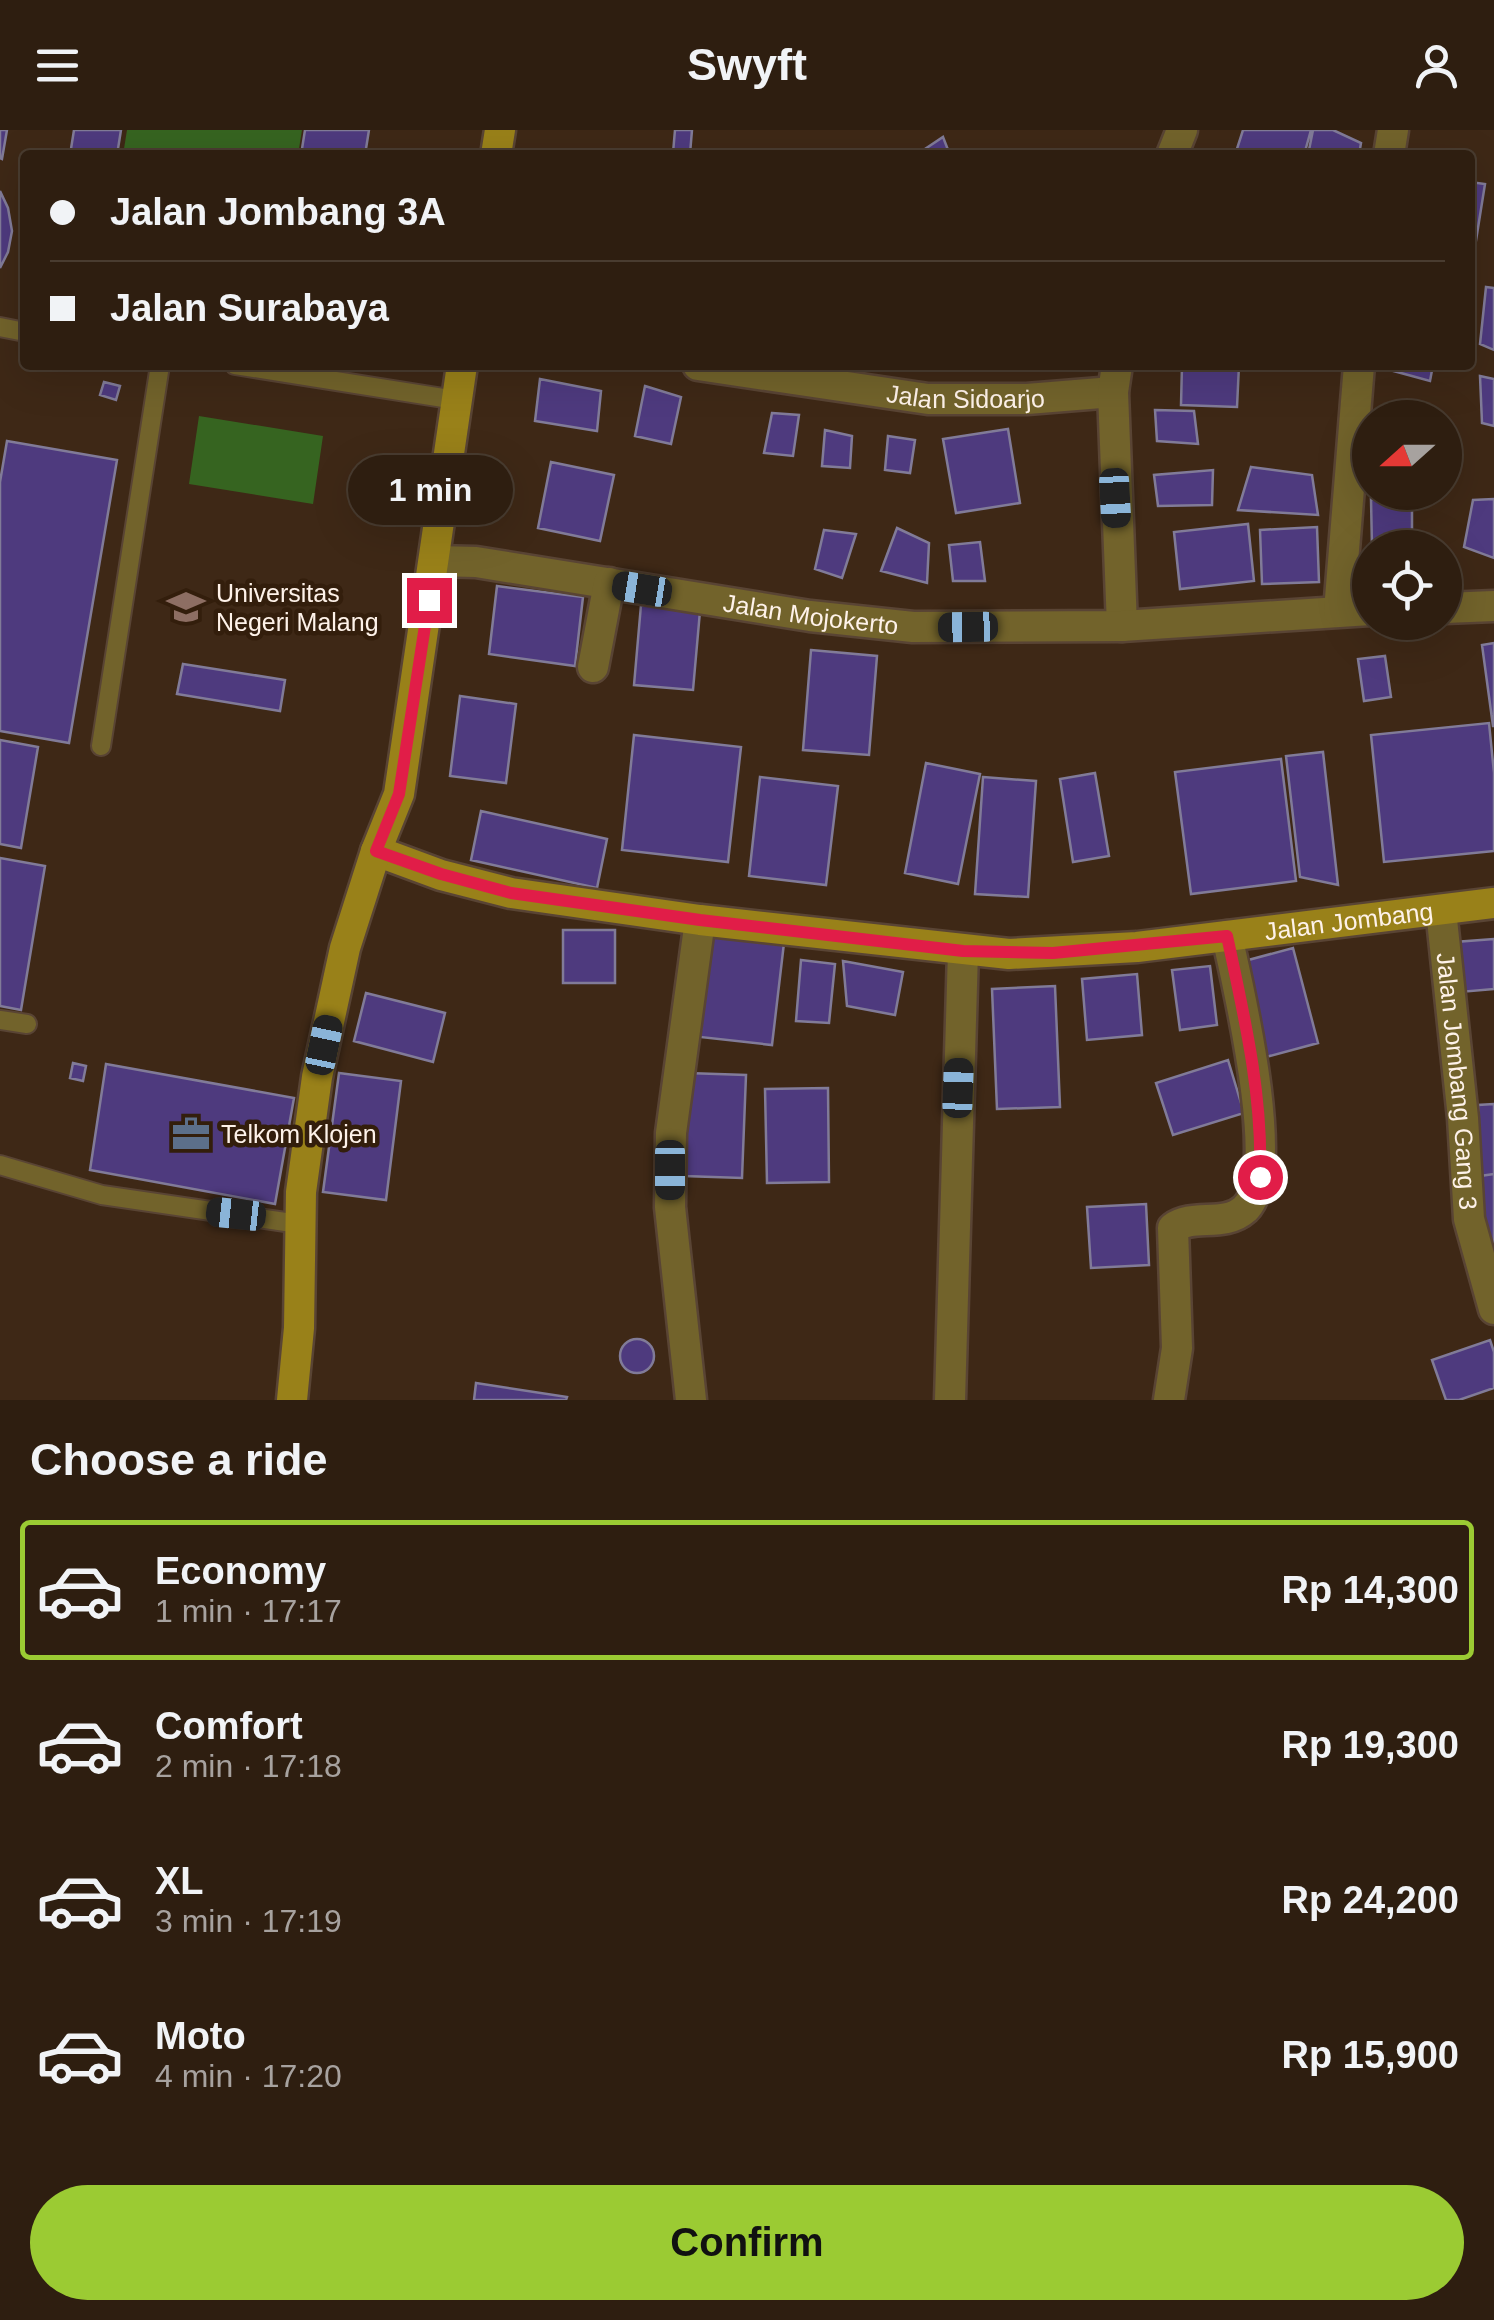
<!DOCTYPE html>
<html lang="en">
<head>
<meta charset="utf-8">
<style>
  :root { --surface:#2e1e10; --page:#362719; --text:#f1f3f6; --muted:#a7a29f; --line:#493c30; --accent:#9bcb33 }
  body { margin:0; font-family:Helvetica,sans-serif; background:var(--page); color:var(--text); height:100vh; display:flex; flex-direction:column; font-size:38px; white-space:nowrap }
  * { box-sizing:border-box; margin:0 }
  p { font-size:32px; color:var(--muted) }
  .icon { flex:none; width:55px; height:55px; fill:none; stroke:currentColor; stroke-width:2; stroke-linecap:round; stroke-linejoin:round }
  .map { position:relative; height:1270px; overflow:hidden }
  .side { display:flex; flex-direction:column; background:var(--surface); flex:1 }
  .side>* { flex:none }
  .top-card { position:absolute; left:20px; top:20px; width:1455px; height:220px; border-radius:10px; box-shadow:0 10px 40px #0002,0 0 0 2px var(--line); display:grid; align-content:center; height:220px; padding:0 30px; background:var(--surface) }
  .needle { width:65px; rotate:249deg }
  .tools { position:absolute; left:1352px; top:270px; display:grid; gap:20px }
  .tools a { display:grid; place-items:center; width:110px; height:110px; border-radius:50%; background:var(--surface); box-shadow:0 10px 40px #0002,0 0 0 2px var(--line); font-size:50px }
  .end { position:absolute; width:45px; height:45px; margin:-22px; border:12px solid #e11d48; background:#fff; box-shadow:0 0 0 5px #fff }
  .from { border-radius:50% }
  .bubble { position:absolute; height:70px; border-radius:35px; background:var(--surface); box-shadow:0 10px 40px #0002,0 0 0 2px var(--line); font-size:32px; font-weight:700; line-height:70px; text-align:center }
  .car { position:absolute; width:30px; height:60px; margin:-30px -15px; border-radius:12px; box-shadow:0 0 8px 2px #0007; background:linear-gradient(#222 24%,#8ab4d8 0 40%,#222 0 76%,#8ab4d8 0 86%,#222 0) }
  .top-card b { display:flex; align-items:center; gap:35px; height:95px; font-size:38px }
  .top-card b+b { border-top:2px solid var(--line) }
  .top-card i { width:25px; height:25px; background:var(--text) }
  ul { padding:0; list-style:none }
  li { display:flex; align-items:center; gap:30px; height:140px; margin:0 20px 15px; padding:0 10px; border:5px solid transparent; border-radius:10px }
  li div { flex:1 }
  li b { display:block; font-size:38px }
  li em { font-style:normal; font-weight:700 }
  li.selected { border-color:var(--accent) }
  li>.icon { width:90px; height:90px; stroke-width:1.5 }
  h2 { padding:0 30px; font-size:45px; line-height:120px }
  .cta { display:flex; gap:20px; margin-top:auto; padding:20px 30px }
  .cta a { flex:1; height:115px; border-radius:60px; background:var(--accent); color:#111; font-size:40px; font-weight:700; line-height:115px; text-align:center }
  header { display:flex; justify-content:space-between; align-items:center; height:130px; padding:0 30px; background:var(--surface); font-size:45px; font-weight:700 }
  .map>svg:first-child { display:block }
  .green { fill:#366420 }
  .building { fill:#4e3a7e; stroke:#817b98; stroke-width:2.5 }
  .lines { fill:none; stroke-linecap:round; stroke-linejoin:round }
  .lane-casing { stroke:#594434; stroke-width:22 }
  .street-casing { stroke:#594434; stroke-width:35 }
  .secondary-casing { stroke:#594434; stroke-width:35 }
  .lane { stroke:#72632b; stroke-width:18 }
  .street { stroke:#72632b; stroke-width:30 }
  .secondary { stroke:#998119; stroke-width:30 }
  .route { stroke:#e11d48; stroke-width:12 }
  .labels { text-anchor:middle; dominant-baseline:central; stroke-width:9; stroke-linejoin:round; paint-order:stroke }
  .street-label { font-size:25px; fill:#fef2e9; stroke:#331e0c }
  .poi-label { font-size:25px; fill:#fef2e9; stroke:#331e0c; text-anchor:start }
</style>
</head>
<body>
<header><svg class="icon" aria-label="menu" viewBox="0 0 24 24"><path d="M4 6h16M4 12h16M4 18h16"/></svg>Swyft<svg class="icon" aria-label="person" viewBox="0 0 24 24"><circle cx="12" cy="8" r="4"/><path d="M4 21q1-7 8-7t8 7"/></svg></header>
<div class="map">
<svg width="1494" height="1270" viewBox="0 0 1494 1270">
  <rect width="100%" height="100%" fill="#3e2816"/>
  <path class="green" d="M127 0H302L298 25H123Z
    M199 286 323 306 313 374 189 354Z"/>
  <path class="building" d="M0 0H7L2 29 0 28Z
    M74 0H121L117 25H70Z
    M305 0H369L365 25H301Z
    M675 0H692L690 24 673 23Z
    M1243 0H1311L1304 25H1235Z
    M1313 0H1333L1361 13 1359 25H1308Z
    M943 7 950 25H916Z
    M1470 52 1485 54 1474 123H1470Z
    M0 61 8 78 12 101 8 122 0 138Z
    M1486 157 1494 158V220L1480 214Z
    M1182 235H1239L1237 277 1181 275Z
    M1391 235H1433L1430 251 1390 240Z
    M1480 246 1494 249V296L1482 293Z
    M540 249 601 261 597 301 535 291Z
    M104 252 120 256 116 270 100 265Z
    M645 256 681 267 671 314 635 306Z
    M1155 280 1194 281 1198 314 1157 311Z
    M772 283 799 285 793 326 764 323Z
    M1008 299 1020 373 956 383 943 309Z
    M825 300 852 306 850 338 822 336Z
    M888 306 915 310 910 343 885 340Z
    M7 311 117 330 69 613 0 601V352Z
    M551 332 614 345 600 411 538 398Z
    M1251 337 1312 345 1318 385 1238 380Z
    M1213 340 1212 375 1158 376 1154 345Z
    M1371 369 1412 373V418H1372Z
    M1494 369V428L1464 417 1473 370Z
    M1248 394 1254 451 1180 459 1174 402Z
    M1317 397 1319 452 1262 454 1260 400Z
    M897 398 929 413 927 453 881 441Z
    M824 400 856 404 842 448 815 439Z
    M980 412 985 451H953L949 415Z
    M497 456 583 467 575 536 489 524Z
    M641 475 700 481 693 560 634 555Z
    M1494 513V596H1493L1482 515Z
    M811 520 877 526 869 625 803 620Z
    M1385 526 1391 567 1364 571 1358 529Z
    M183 534 285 550 280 581 177 564Z
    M460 566 516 574 506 653 450 646Z
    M1489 593 1494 643V721L1384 732 1371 605Z
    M634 605 741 617 728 732 622 720Z
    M0 610 38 617 21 718 0 714Z
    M1323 622 1338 755 1300 747 1286 626Z
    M1281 629 1296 751 1191 764 1175 642Z
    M926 633 980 644 958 754 905 743Z
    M1095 643 1109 726 1073 732 1060 649Z
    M760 647 838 656 826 755 749 746Z
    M983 647 1036 651 1028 767 975 764Z
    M481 681 607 709 597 758 471 730Z
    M0 728 45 736 21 880 0 876Z
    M563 800H615V853H563Z
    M712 804 784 813 772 915 700 907Z
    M1494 809V859L1460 862 1455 812Z
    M1293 818 1318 913 1266 927 1241 832Z
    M801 830 835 834 829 893 796 891Z
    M843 831 903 842 895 885 847 876Z
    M1210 836 1217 895 1180 900 1172 840Z
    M1137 844 1142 905 1087 910 1082 849Z
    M1055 856 1060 977 997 979 992 859Z
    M366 863 445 883 433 932 354 911Z
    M1228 930 1244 983 1173 1005 1156 953Z
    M73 933 86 936 83 951 70 948Z
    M106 934 294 968 275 1074 90 1040Z
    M339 943 401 951 386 1070 323 1062Z
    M687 943 746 945 742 1048 684 1046Z
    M828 958 829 1052 767 1053 765 959Z
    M1494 974V1044L1480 1046 1478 975Z
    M1494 1044V1113L1484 1115 1480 1046Z
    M1146 1074 1149 1135 1091 1138 1087 1077Z
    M620 1226a17 17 0 1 1 34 0a17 17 0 1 1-34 0Z
    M1490 1210 1494 1222V1258L1459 1270H1446L1432 1230Z
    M476 1253 567 1267 566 1270H474Z"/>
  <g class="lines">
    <g class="lane-casing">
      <path id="lane" d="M0 197 25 202
        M235 235 456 270
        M101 616 160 235
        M0 890 27 894
        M0 1035 102 1065 299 1094"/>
    </g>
    <g class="street-casing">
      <g id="street">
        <path d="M1172 25 1182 0"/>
        <path d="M1389 25 1393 0"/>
        <path id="s1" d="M698 235 928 269H1027L1113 262"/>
        <path d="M1117 235 1113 262 1122 496"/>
        <path id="s2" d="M435 431 476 432 810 486 913 497 1122 496 1370 480"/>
        <path d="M1445 478 1494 476"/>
        <path d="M1339 481 1359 235"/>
        <path d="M593 537 609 453"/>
        <path id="s3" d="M1441 780 1463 988 1469 1089 1494 1179"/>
        <path d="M691 1270 670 1077 671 1003 700 790"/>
        <path d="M950 1270 963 821"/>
        <path d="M1169 1270 1177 1218 1173 1098C1193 1083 1224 1098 1245 1079 1283 1043 1238 856 1227 806"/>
      </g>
    </g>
    <g class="secondary-casing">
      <g id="secondary">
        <path d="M496 25 500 0"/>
        <path id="s4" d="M376 721 441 745 511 763 700 790 1009 824 1137 817 1494 773"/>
        <path d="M292 1270 299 1198 301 1062 317 947 345 818 376 721 399 664 462 235"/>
      </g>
    </g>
    <use href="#lane" class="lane"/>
    <use href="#street" class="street"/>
    <use href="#secondary" class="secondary"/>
  </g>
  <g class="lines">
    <path class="route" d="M429 470 399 664 376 721 441 744 511 763 700 790 963 821 1053 823 1227 806C1244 885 1263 965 1260 1047"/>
  </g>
  <defs>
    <g id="university-bare" transform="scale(3)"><path d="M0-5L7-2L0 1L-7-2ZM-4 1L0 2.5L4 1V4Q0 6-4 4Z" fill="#8d6e63" stroke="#331e0c" stroke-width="2.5" paint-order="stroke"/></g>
    <g id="office-bare" transform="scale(3)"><path d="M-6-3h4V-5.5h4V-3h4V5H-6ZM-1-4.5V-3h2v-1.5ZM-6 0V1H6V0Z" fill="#5c6f8a" stroke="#331e0c" stroke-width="2.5" paint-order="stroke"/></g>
  </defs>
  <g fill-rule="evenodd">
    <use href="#university-bare" x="186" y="477"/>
    <use href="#office-bare" x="191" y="1004"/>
  </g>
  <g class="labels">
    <g class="street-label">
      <text stroke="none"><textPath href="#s1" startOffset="270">Jalan Sidoarjo</textPath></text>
      <text stroke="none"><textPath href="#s2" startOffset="380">Jalan Mojokerto</textPath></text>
      <text stroke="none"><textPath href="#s4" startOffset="985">Jalan Jombang</textPath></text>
      <text stroke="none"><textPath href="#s3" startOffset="172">Jalan Jombang Gang 3</textPath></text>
    </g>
    <g class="poi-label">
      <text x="216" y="463">Universitas<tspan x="216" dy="29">Negeri Malang</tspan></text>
      <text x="221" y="1004">Telkom Klojen</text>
    </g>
  </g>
</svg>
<div class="tools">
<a><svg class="needle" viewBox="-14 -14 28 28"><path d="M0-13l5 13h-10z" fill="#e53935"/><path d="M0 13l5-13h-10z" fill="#a7a29f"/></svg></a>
<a><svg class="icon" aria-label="locate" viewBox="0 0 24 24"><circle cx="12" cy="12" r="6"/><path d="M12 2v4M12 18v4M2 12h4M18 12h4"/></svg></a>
</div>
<i class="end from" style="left:1260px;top:1047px"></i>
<i class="end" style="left:429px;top:470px"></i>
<div class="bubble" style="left:348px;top:325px;width:165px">1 min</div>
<i class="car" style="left:1115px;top:368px;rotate:177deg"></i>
<i class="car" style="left:642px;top:459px;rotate:279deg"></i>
<i class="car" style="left:968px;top:497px;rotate:269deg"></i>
<i class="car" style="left:324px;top:915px;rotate:12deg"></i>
<i class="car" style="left:958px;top:958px;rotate:2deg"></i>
<i class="car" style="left:670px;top:1040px;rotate:180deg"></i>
<i class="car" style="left:236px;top:1084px;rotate:276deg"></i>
<div class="top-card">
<b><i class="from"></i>Jalan Jombang 3A</b>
<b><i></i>Jalan Surabaya</b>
</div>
</div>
<section class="side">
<h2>Choose a ride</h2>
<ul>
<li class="selected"><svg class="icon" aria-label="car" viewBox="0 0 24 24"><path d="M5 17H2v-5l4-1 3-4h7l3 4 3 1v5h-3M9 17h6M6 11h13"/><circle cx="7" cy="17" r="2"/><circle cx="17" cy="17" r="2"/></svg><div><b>Economy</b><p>1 min · 17:17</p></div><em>Rp 14,300</em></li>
<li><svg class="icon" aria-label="car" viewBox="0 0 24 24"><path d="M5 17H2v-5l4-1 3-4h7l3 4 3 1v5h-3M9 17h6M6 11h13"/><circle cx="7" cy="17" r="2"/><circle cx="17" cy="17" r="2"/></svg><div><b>Comfort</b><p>2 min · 17:18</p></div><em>Rp 19,300</em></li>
<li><svg class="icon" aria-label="car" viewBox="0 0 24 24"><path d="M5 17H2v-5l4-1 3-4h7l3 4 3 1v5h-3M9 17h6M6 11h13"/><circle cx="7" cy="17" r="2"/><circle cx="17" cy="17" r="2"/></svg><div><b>XL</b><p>3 min · 17:19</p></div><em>Rp 24,200</em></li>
<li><svg class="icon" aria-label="car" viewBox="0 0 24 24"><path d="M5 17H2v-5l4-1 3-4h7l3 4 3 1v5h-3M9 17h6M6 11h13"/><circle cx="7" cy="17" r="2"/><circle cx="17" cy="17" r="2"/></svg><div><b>Moto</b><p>4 min · 17:20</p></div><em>Rp 15,900</em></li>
</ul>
<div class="cta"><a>Confirm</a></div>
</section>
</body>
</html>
